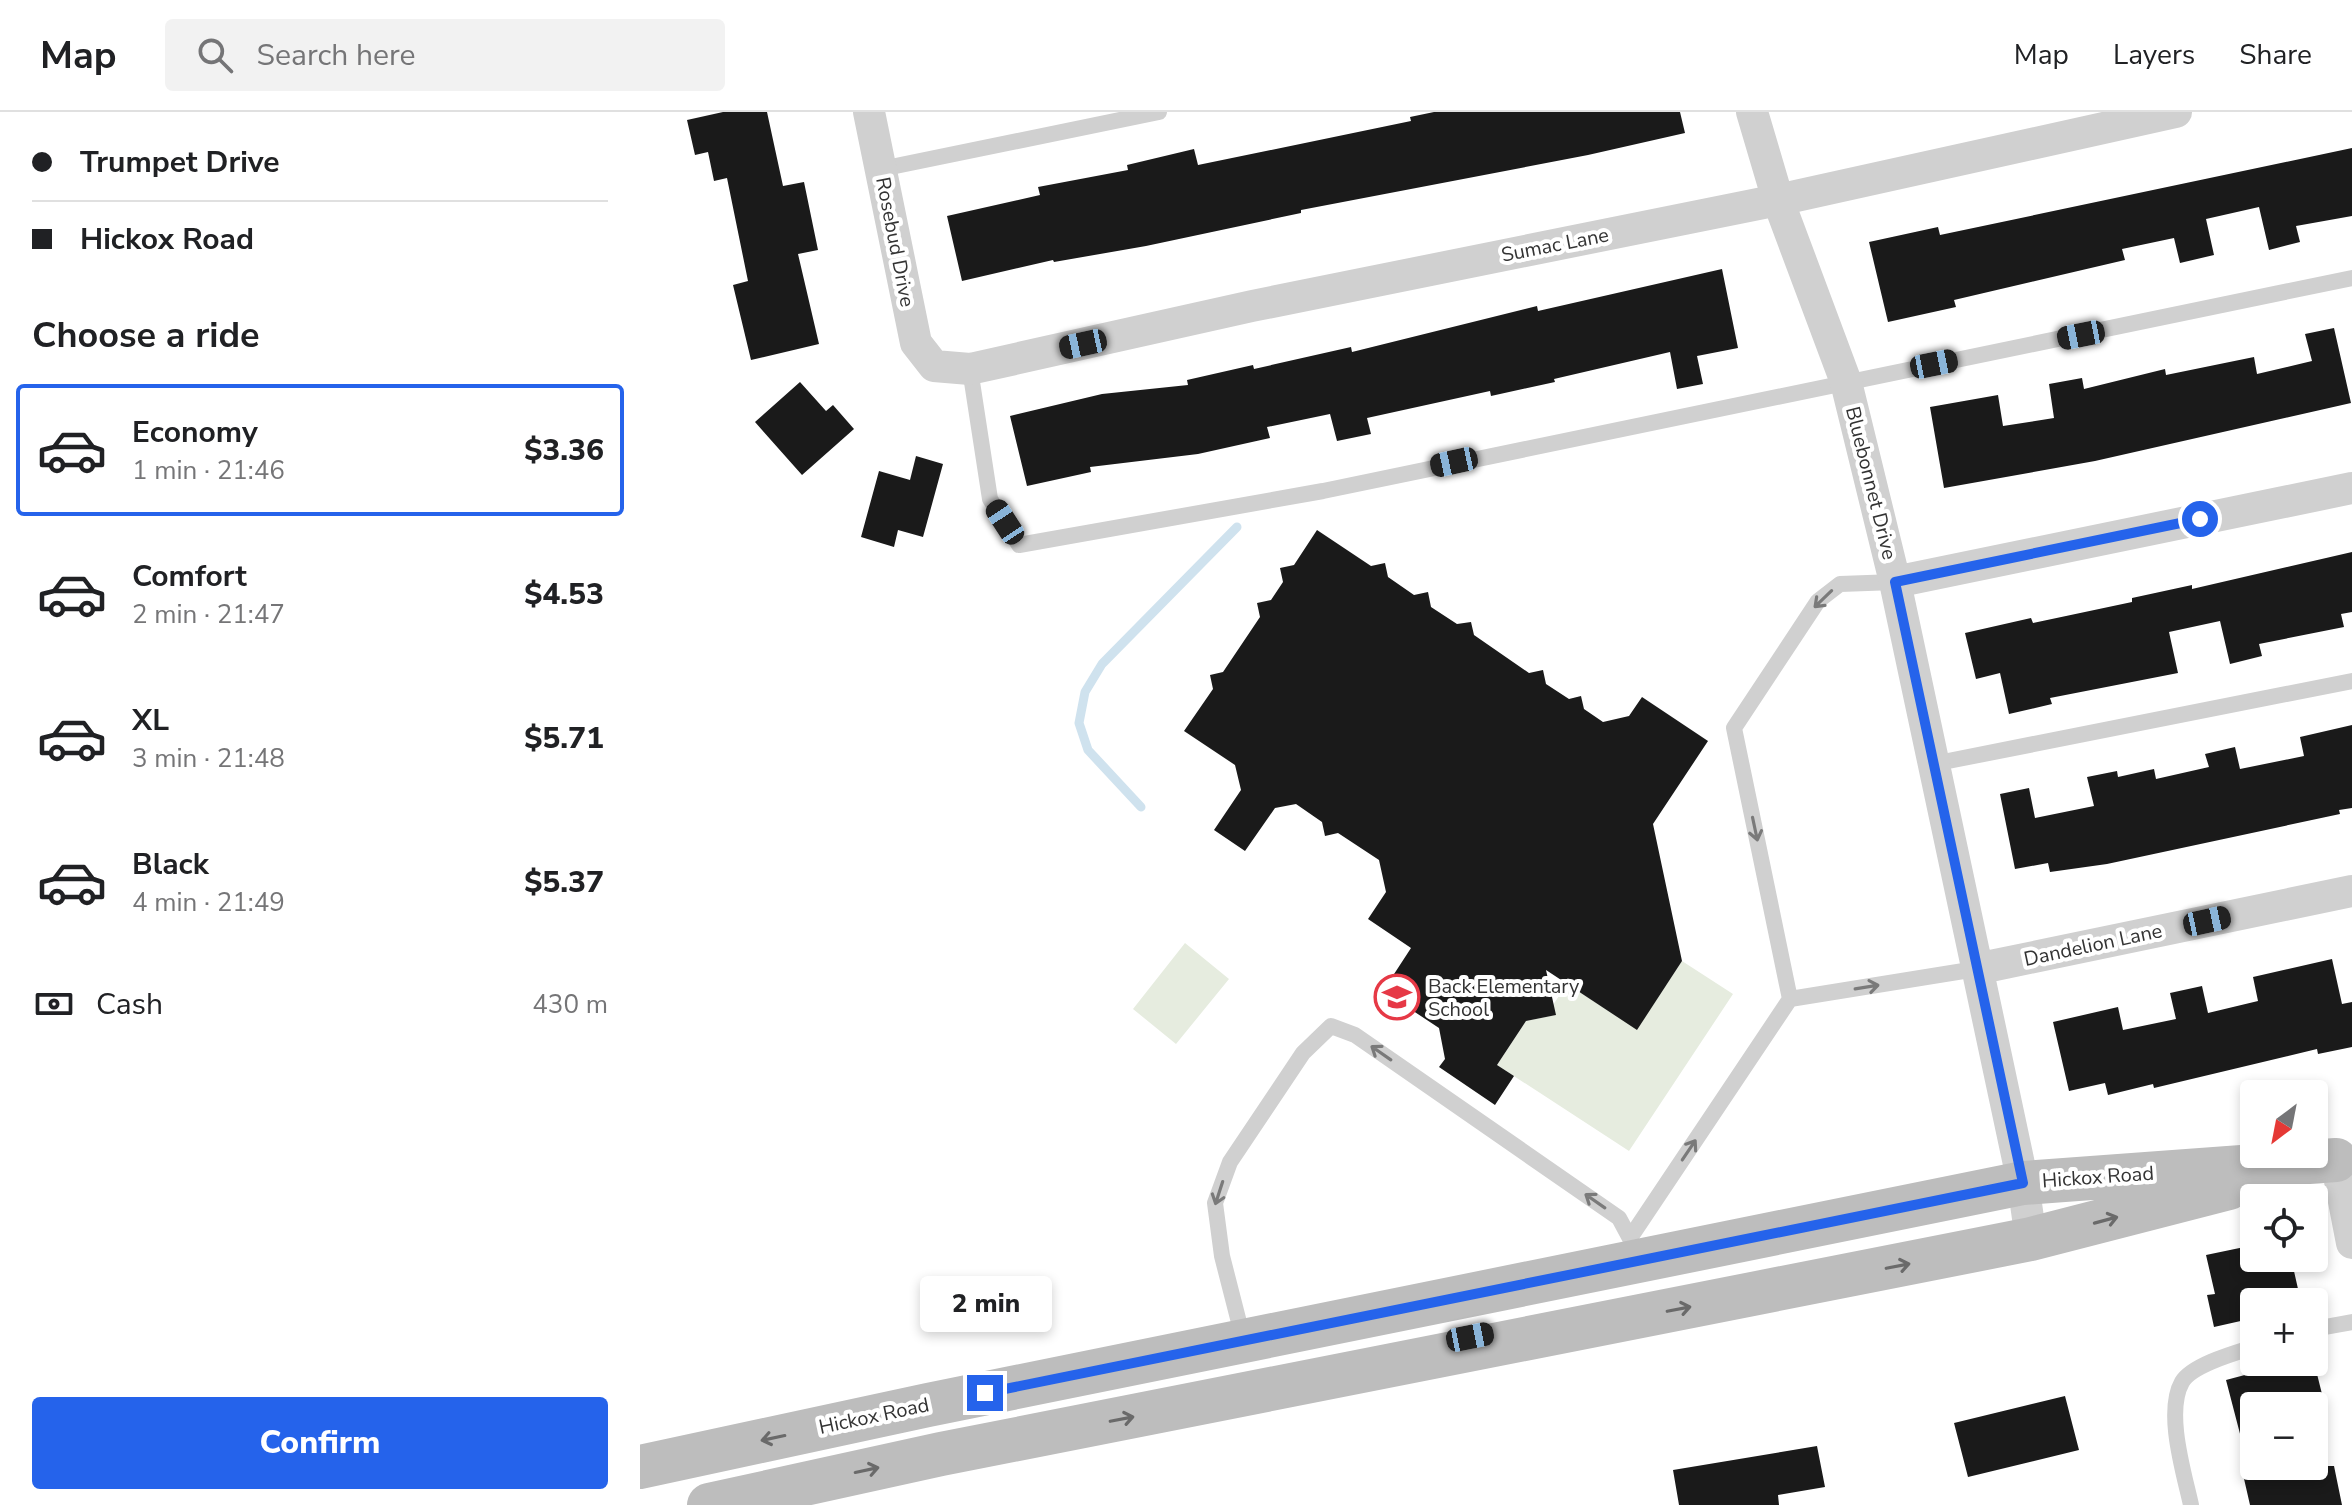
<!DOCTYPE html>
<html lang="en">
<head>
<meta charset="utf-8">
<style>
  :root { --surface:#fff; --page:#f2f2f2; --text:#202124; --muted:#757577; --line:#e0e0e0; --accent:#2563eb }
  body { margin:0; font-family:"Nunito Sans",sans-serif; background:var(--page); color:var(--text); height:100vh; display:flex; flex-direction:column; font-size:30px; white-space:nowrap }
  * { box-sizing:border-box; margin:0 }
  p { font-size:26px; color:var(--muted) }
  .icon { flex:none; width:44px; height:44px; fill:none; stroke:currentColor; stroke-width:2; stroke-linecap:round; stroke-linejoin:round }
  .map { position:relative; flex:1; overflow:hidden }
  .side { display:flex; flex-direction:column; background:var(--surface); width:640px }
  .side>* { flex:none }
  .banner { display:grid; align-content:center; height:176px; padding:0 32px; background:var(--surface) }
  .needle { width:52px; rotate:212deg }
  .controls { position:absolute; left:1600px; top:968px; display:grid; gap:16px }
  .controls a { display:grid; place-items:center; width:88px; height:88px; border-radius:8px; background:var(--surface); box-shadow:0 4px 12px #0003; font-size:40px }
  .end { position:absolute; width:36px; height:36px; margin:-18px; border:10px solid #2563eb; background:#fff; box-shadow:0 0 0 4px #fff }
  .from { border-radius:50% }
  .bubble { position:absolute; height:56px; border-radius:8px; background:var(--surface); box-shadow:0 4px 12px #0003; font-size:26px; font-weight:800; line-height:56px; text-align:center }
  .car { position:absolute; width:24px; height:48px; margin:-24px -12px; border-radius:10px; box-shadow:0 0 6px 2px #0007; background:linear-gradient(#222 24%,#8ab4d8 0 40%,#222 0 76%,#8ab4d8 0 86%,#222 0) }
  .banner b { display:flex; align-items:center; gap:28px; height:76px; font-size:30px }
  .banner b+b { border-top:2px solid var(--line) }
  .banner i { width:20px; height:20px; background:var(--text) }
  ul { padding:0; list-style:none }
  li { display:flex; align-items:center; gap:24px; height:132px; margin:0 16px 12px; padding:0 16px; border:4px solid transparent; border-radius:8px }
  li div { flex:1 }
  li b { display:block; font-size:30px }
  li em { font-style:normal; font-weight:800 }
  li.selected { border-color:var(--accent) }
  li>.icon { width:72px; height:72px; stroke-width:1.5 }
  h2 { padding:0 32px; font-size:36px; line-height:96px }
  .pay { display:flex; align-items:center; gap:20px; height:88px; padding:0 32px; font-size:30px }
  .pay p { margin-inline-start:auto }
  .action { display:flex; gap:16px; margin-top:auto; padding:16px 32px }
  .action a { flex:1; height:92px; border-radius:8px; background:var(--accent); color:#fff; font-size:32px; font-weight:800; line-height:92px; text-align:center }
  header { display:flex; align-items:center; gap:48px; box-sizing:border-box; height:112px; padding:0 40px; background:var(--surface); border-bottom:2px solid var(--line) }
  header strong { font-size:38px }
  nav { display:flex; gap:44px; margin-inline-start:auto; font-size:28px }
  .search { width:560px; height:72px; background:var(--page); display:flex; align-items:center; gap:20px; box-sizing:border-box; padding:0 28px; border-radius:8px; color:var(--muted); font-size:30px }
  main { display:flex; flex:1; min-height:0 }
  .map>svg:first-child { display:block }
  .green { fill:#e6ecdf }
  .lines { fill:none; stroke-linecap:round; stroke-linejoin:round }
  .stream { stroke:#cfe2ee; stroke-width:9 }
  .building { fill:#1a1a1a }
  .lane { stroke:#d0d0d0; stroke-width:16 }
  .street { stroke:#d0d0d0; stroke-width:32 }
  .secondary { stroke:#bdbdbd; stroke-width:44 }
  .oneway { stroke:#7a7a7a }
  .oneway2 { stroke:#6a6a6a }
  .route { stroke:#2563eb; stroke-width:10 }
  .labels { text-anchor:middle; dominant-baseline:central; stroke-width:8; stroke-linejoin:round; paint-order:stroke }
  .street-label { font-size:20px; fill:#333; stroke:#fff }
  .poi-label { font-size:20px; fill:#333; stroke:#fff; text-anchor:start }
</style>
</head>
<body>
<header>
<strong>Map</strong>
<div class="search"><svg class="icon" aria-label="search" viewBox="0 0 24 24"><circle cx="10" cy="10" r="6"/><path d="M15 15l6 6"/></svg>Search here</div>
<nav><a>Map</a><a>Layers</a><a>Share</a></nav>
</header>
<main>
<section class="side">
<div class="banner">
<b><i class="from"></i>Trumpet Drive</b>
<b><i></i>Hickox Road</b>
</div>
<h2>Choose a ride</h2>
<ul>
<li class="selected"><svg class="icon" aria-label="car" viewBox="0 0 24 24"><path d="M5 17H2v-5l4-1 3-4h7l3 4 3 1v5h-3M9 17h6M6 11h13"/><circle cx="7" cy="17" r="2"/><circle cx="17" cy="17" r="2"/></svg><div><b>Economy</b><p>1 min · 21:46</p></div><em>$3.36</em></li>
<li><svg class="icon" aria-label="car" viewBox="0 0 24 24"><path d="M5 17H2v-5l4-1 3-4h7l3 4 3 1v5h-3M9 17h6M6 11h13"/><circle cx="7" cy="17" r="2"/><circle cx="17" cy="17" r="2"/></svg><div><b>Comfort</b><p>2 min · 21:47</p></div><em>$4.53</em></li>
<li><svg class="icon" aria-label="car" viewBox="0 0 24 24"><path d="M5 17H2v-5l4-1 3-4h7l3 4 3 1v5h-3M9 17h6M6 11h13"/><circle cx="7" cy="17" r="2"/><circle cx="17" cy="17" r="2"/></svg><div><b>XL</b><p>3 min · 21:48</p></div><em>$5.71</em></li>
<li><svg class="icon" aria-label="car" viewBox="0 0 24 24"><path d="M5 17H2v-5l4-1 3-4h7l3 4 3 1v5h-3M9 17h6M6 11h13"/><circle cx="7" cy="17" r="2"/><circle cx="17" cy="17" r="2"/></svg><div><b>Black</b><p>4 min · 21:49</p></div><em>$5.37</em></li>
</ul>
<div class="pay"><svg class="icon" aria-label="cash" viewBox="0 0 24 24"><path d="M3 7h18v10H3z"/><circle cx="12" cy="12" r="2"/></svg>Cash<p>430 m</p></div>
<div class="action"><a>Confirm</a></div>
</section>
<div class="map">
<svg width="1712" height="1393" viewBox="0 0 1712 1393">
  <rect width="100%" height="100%" fill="#fff"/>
  <path class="green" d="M545 831 589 867 536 932 493 897Z
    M1042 849 1093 882 989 1039 857 953 886 909 915 903 913 893 927 872 997 917Z"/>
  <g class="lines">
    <path class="stream" d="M501 695 448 638 439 611 445 580 462 552 597 415"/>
  </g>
  <path class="building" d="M83 0H127L143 74 164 70 178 138 158 142 179 232 111 248 93 173 108 169 87 66 74 69 68 40 55 43 47 8Z
    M794 0H1040L1045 21 948 43 661 98V101L506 134 414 150 413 148 322 169 307 104 400 83 398 75 488 58 487 53 554 37 558 53 771 9 770 5Z
    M1712 36V104L1656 114 1660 130 1629 138 1619 95 1566 107 1574 143 1540 151 1534 126 1482 137 1485 148 1314 188 1316 195 1248 210 1229 130 1298 115 1300 123Z
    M1082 157 1098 236 1057 244 1063 272 1037 277 1030 240 914 267 915 270 851 284 850 279 727 306 731 322 697 329 690 302 627 315 630 326 558 342 450 355 451 360 387 374 370 304 462 282 548 273 547 268 613 253 614 257 711 235 712 240 897 194 898 199Z
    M1694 216 1711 291 1455 349 1304 376 1290 295 1358 283 1363 314 1414 306 1409 272 1442 266 1444 277 1525 257 1526 263 1614 245 1617 262 1672 249 1665 222Z
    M160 270 186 299 193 293 214 317 162 363 115 310Z
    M276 344 303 352 283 425 258 418 254 435 221 425 239 359 270 368Z
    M677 418 731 454 745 451 748 465 774 483 788 480 791 495 817 512 831 510 834 523 889 561 903 558 906 572 929 587 941 584 944 597 963 610 989 604 1002 585 1068 629 1013 712 1042 849 997 918 906 858 916 903 886 909 857 953 874 964 855 993 799 955 805 947 799 916 743 879 771 836 728 807 746 780 739 748 698 721 685 724 682 710 656 692 635 696 605 739 574 718 601 678 595 653 544 619 573 577 570 563 583 560 620 505 617 491 631 488 643 470 640 456 654 453Z
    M1712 440V500L1701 502 1704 515 1619 532 1622 544 1590 552 1580 509 1529 520 1538 561 1410 586 1412 592 1369 602 1360 561 1336 567 1325 521 1391 506 1393 511 1492 490V486L1552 473V477Z
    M1712 613V696L1699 698 1700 702 1467 752 1410 760 1408 751 1375 757 1360 682 1389 676 1395 706 1454 694 1447 665 1477 659 1478 665 1514 657 1516 667 1569 655 1565 642 1595 635 1600 657 1664 644 1660 625Z
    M1692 847 1702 892 1712 890V935L1678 942 1677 937 1514 976 1513 972 1468 983 1465 971 1429 979 1413 910 1478 895 1483 918 1536 907 1530 881 1562 874 1568 901 1618 889 1613 865Z
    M1614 1133V1146H1651L1661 1190H1614V1206L1574 1215 1567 1183 1575 1182 1566 1143Z
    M1654 1250H1674L1685 1294H1614V1340L1605 1341 1586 1268Z
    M1425 1284 1439 1338 1328 1365 1314 1311Z
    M1177 1334 1185 1375 1138 1383 1139 1393H1039L1033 1358Z
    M1619 1354H1694L1702 1393H1610L1602 1358Z"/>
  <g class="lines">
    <path class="lane" d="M241 57 519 0
      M330 257 350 387 379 433 683 379 1712 166
      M1293 652 1712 569
      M1150 887 1094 616 1178 489 1200 472 1255 470
      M990 1126 1150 887 1336 857
      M1674 1217 1712 1210
      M603 1226 582 1144 575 1091 590 1050 663 941 691 914 715 923 979 1106 1001 1147
      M1551 1393C1544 1361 1525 1300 1542 1270 1552 1253 1595 1241 1614 1235"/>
    <path class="street" d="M229 0 276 231 294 254 330 257 612 194 1138 88 1536 0
      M1112 0 1138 88 1206 270 1255 470 1383 1071 1391 1127
      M1255 470 1712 376
      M1336 857 1712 779
      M1696 1048 1712 1131"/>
    <path class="secondary" d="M0 1355 288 1293 1383 1071 1696 1048
      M69 1393 301 1342 1391 1127 1589 1076"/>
  </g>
  <defs><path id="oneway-shaft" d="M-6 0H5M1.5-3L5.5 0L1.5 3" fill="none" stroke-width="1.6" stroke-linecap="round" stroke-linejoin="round" transform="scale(2)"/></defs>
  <g class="oneway">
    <use href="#oneway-shaft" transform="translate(1183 487) rotate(136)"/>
    <use href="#oneway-shaft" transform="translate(1115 717) rotate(78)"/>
    <use href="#oneway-shaft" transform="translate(1227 875) rotate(-9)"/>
    <use href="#oneway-shaft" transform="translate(741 941) rotate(-145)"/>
    <use href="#oneway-shaft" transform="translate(1049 1038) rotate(-56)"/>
    <use href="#oneway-shaft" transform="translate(579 1081) rotate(108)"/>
    <use href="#oneway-shaft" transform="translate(955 1089) rotate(-145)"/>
  </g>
  <g class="oneway2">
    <use href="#oneway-shaft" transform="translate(1466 1108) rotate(-15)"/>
    <use href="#oneway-shaft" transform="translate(1258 1154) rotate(-11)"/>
    <use href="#oneway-shaft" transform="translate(1039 1197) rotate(-11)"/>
    <use href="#oneway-shaft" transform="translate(482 1307) rotate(-11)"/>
    <use href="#oneway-shaft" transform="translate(133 1326) rotate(168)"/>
    <use href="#oneway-shaft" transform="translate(227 1358) rotate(-12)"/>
  </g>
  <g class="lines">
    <path class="route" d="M345 1281 1383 1071 1255 470 1560 407"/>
  </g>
  <defs>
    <g id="school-ring" transform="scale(2.3)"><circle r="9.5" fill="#fff" stroke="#e63946" stroke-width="1.5"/><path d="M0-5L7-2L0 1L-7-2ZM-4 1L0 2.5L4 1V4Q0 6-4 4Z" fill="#e63946"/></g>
  </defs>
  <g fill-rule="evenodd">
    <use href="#school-ring" x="757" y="885"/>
  </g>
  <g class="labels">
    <g class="street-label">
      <text transform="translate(255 130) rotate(79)">Rosebud Drive</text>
      <text transform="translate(915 133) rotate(-11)">Sumac Lane</text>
      <text transform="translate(1231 371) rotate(76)">Bluebonnet Drive</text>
      <text transform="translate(1453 833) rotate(-12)">Dandelion Lane</text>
      <text transform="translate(1458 1065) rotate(-4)">Hickox Road</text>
      <text transform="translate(234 1304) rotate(-12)">Hickox Road</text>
    </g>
    <g class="poi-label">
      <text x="788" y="874">Back Elementary<tspan x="788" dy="23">School</tspan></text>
    </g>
  </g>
</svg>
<div class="controls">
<a><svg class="needle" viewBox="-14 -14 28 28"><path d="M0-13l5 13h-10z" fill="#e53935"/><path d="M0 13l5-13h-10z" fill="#757577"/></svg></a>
<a><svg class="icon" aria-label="locate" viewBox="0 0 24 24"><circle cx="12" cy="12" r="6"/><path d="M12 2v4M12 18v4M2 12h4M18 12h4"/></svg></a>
<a>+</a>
<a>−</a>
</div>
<i class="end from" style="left:1560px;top:407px"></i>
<i class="end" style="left:345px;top:1281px"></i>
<div class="bubble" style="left:280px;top:1164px;width:132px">2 min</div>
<i class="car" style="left:1441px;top:223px;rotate:259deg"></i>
<i class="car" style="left:443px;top:232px;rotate:258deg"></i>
<i class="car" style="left:1294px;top:252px;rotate:79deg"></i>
<i class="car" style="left:814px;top:350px;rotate:258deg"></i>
<i class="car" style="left:365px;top:410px;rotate:327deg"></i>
<i class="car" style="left:1567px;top:809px;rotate:78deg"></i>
<i class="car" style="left:830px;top:1225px;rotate:79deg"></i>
</div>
</main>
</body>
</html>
